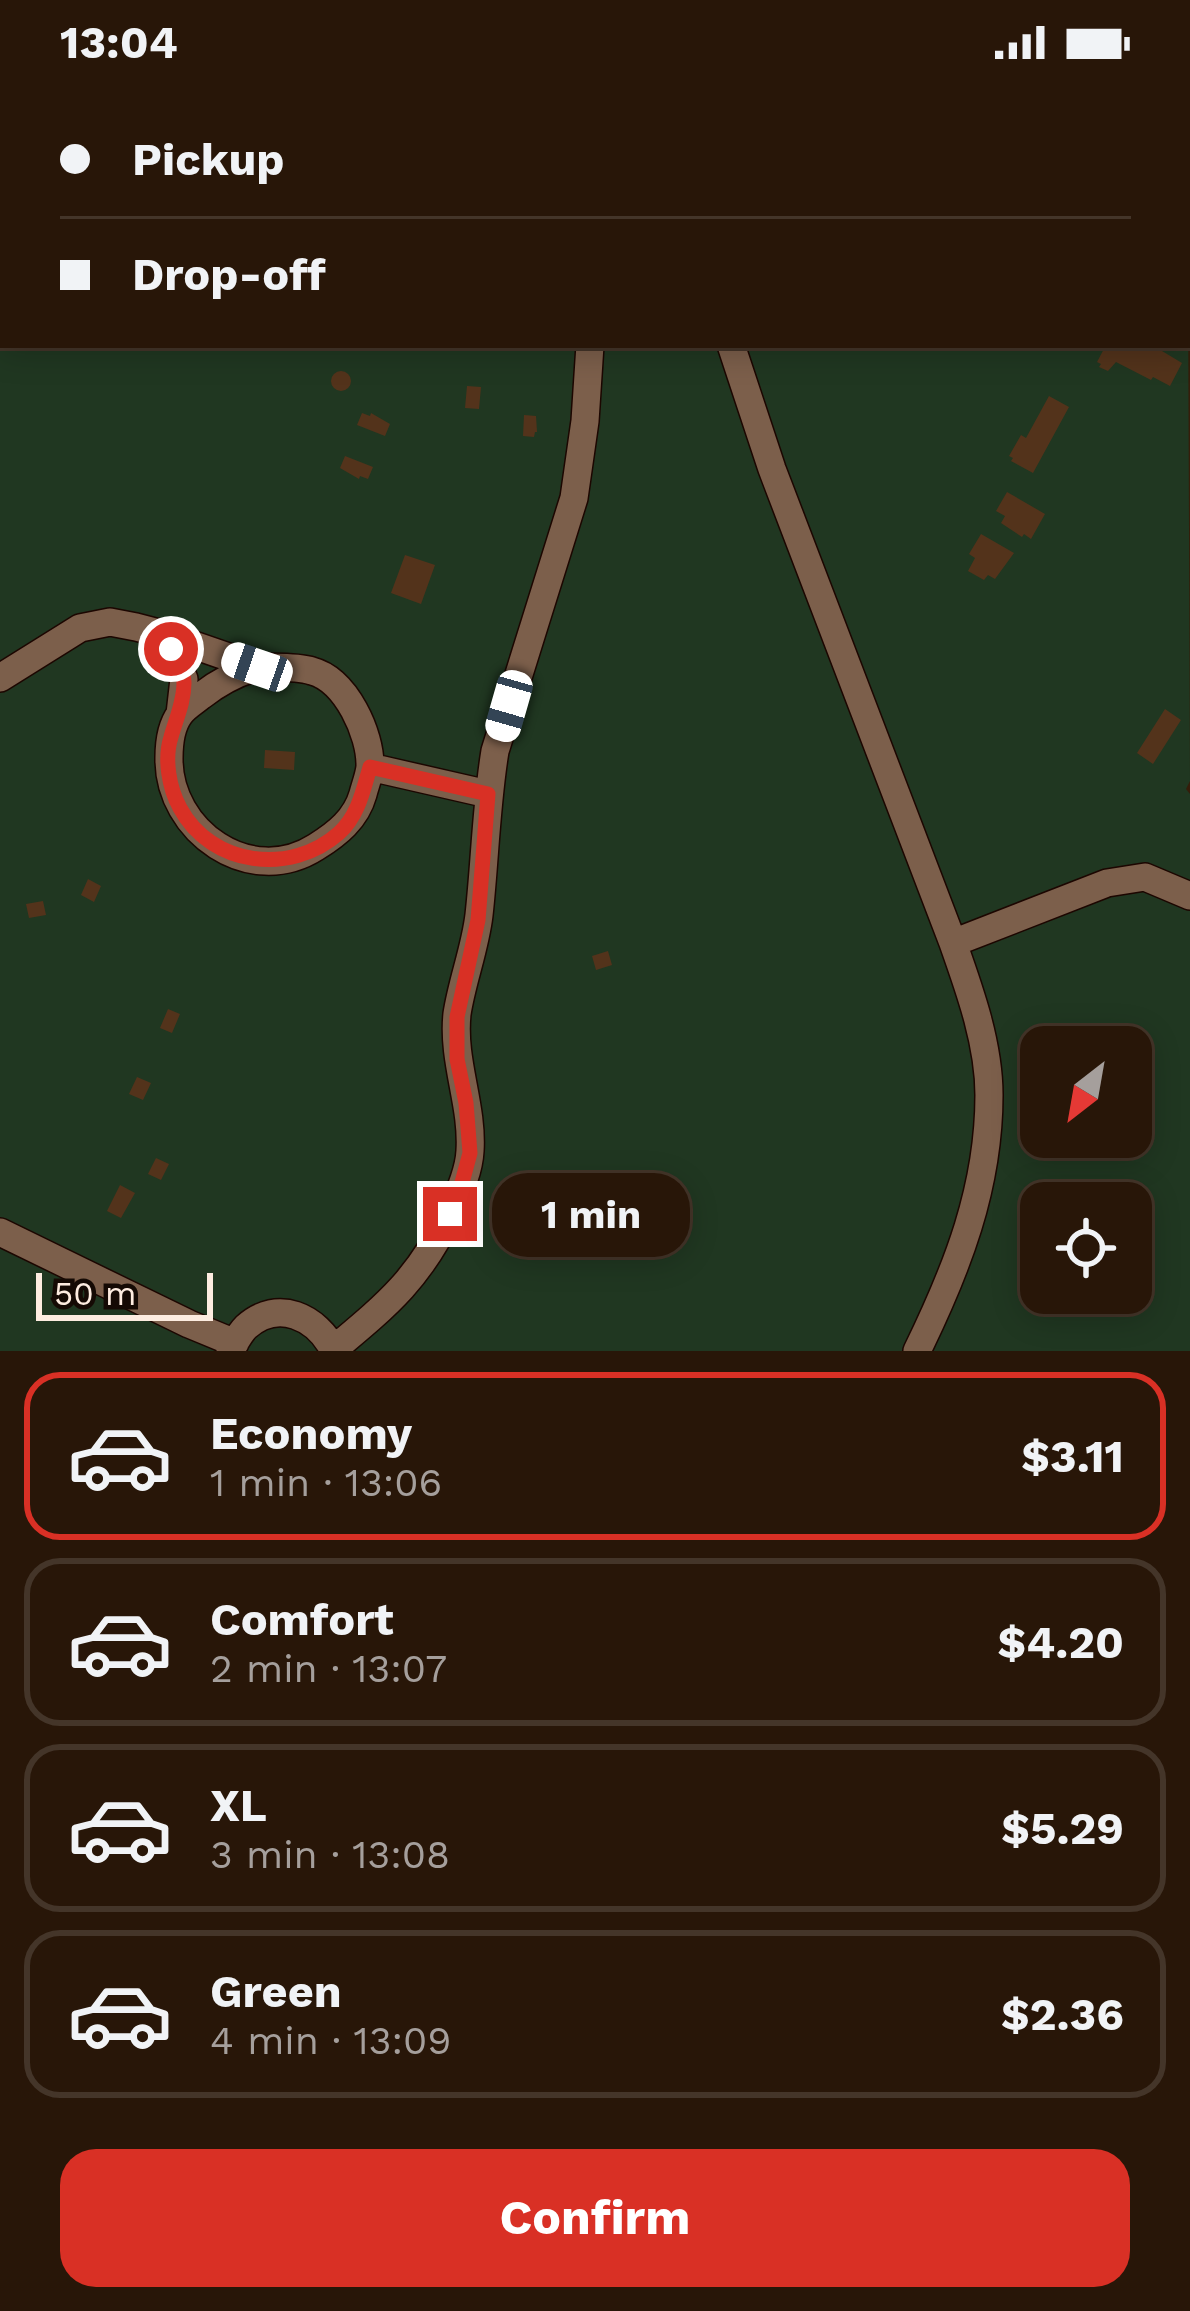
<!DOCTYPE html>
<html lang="en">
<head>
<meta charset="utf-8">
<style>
  :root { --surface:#281608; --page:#342316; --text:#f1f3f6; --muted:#a59f9c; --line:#443529; --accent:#d93025 }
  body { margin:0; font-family:"Work Sans",sans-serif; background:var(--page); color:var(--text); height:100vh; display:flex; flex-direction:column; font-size:45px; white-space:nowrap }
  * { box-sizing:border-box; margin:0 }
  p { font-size:39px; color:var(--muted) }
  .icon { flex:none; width:66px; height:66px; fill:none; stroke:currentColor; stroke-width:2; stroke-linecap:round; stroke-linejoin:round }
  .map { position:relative; height:1267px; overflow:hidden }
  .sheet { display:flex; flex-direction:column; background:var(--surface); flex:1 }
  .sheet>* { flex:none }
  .top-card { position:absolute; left:0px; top:0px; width:1191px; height:264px; box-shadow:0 6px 30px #0003,0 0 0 3px var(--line); display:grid; align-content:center; height:264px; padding:0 60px; background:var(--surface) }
  .needle { width:78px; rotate:211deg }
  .tools { position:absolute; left:1020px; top:942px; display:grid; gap:24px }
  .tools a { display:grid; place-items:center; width:132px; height:132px; border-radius:24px; background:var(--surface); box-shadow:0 6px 30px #0003,0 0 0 3px var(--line); font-size:60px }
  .scale { position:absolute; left:36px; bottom:30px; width:177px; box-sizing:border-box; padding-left:12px; border:6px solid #fdece0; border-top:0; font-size:33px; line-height:42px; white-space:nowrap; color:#fdece0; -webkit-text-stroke:9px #150a04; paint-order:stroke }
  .end { position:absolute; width:54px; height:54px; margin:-27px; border:15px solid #d93025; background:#fff; box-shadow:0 0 0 6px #fff }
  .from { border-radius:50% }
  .bubble { position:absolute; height:84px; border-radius:36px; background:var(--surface); box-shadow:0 6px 30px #0003,0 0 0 3px var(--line); font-size:39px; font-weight:700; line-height:84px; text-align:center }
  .car { position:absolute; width:36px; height:72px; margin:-36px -18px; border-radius:15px; box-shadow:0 0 9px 3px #0007; background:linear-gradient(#fff 24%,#345 0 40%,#fff 0 76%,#345 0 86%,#fff 0) }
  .top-card b { display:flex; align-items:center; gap:42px; height:114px; font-size:45px }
  .top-card b+b { border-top:3px solid var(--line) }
  .top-card i { width:30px; height:30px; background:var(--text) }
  ul { padding:21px 0 0; list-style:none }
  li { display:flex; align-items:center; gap:36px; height:168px; margin:0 24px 18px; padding:0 36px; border:6px solid var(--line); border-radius:36px }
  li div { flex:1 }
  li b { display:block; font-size:45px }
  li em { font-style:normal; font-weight:700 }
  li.selected { border-color:var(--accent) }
  li>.icon { width:108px; height:108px; stroke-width:1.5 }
  .action { display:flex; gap:24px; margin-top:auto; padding:24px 60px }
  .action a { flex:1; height:138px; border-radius:36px; background:var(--accent); color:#fff; font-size:48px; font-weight:700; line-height:138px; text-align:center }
  .status { display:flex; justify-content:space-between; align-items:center; height:84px; padding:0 60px; background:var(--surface); direction:ltr }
  .status svg { height:33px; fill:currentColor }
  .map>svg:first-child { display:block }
  .green { fill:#203721; fill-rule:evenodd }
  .building { fill:#53331b }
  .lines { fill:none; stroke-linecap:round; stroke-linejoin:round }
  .minor-casing { stroke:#1c0600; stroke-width:30 }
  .major-casing { stroke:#1c0600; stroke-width:36 }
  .minor { stroke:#7c5f4b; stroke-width:27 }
  .major { stroke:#668e49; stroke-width:33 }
  .route { stroke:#d93025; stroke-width:15 }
</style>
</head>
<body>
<div class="status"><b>13:04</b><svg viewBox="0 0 49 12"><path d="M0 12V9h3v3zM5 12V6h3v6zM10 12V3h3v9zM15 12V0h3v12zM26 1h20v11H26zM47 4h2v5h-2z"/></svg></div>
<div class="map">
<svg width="1190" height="1267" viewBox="0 0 1190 1267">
  <rect width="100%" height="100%" fill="#361d0a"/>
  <path class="green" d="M0 0H1040L1043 3H3V261H1188V188L1190 697 1186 705 1190 710V1267H0ZM1041 963H1131V1053H1041ZM1041 1119H1131V1209H1041Z"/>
  <path class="building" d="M1106 261H1152L1182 279 1170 302 1153 293 1151 296 1116 278 1108 287 1099 283 1101 280 1097 278Z
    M331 297a10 10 0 1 1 20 0a10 10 0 1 1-20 0Z
    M467 302 481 303 479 325 465 324Z
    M1049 312 1069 323 1033 389 1011 377 1013 374 1009 372 1021 351 1026 354Z
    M362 329 370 332 371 329 390 340 385 352 357 341Z
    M524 331 536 332 537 348H535L534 353 523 352Z
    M345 372 373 383 368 395 360 392 359 395 340 384Z
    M1007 408 1045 430 1031 455 1024 450 1022 453 1001 439 1005 432 996 427Z
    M981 450 1014 469 995 495 988 491 984 496 968 487 975 474 969 470Z
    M405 471 435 481 421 520 391 509Z
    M1165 625 1181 636 1153 680 1137 669Z
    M265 666 295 668 294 686 264 684Z
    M88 795 101 802 94 818 81 811Z
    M43 817 46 831 29 834 26 820Z
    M608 867 612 881 596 886 592 872Z
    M168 925 180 930 172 949 160 944Z
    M137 993 151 999 143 1016 129 1010Z
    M156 1074 169 1080 161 1096 148 1090Z
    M120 1101 135 1109 121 1134 107 1127Z"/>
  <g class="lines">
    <g class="minor-casing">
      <path id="minor" d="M349 3 350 0
        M628 3 635 0
        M0 193H3
        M731 261 772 385 953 859C970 907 989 960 989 1011 989 1104 957 1185 917 1267
        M159 549 257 583
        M257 583C275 584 295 582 312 587 346 596 371 650 370 683 369 692 365 702 363 710 356 735 337 750 316 763 250 805 168 747 169 674 169 660 171 642 180 630 185 623 195 617 201 612 219 598 235 589 257 583Z
        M0 594 80 544 110 538 136 543 159 549 171 565 184 595 180 630
        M370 683 488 710
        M953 859 1107 799 1145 793 1190 812
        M0 1148 189 1240 235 1259
        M333 1266C388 1220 420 1194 451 1128 459 1109 469 1087 470 1067 473 1021 452 977 457 930 462 897 475 865 479 831 485 777 486 722 495 667L574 414 585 337 590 261
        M230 1267C235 1259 239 1250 246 1243 278 1214 317 1233 334 1267"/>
    </g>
    <g class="major-casing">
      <path id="major" d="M1136 0 1138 3
        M1188 62 1190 65"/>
    </g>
    <use href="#minor" class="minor"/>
    <use href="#major" class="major"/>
  </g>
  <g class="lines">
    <path class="route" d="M171 565C176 575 184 588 184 599 184 618 176 635 171 653 164 675 169 704 180 724 211 782 291 792 339 749 358 732 363 707 370 683L488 710 478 836 457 933V975L466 1019 470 1069 460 1106 450 1130"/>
  </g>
</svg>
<div class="tools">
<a><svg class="needle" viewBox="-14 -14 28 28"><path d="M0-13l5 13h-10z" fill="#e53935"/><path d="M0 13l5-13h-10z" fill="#a59f9c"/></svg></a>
<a><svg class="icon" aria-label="locate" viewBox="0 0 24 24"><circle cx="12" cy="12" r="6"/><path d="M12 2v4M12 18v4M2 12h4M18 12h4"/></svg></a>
</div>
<div class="scale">50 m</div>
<i class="end from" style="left:171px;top:565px"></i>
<i class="end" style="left:450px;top:1130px"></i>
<div class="bubble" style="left:492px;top:1089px;width:198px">1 min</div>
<i class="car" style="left:257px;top:583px;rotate:289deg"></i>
<i class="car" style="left:509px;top:622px;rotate:196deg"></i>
<div class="top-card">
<b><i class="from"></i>Pickup</b>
<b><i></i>Drop-off</b>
</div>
</div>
<section class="sheet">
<ul>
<li class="selected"><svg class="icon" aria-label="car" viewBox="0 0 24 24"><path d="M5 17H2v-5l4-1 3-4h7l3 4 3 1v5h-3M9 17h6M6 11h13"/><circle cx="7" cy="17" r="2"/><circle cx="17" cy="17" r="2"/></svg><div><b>Economy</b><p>1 min · 13:06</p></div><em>$3.11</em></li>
<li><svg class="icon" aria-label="car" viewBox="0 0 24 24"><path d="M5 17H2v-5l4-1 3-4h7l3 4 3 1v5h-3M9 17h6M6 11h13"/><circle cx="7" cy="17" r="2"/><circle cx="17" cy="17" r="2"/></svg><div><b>Comfort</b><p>2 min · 13:07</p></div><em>$4.20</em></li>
<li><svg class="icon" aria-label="car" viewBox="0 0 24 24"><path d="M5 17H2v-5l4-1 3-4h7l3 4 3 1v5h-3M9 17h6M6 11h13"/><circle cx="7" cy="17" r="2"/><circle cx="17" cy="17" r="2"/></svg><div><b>XL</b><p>3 min · 13:08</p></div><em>$5.29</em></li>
<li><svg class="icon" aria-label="car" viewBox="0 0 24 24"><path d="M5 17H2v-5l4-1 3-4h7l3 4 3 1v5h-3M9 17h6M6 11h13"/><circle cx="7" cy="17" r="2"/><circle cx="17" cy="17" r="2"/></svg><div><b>Green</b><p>4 min · 13:09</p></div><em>$2.36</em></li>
</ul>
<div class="action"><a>Confirm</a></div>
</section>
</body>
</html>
